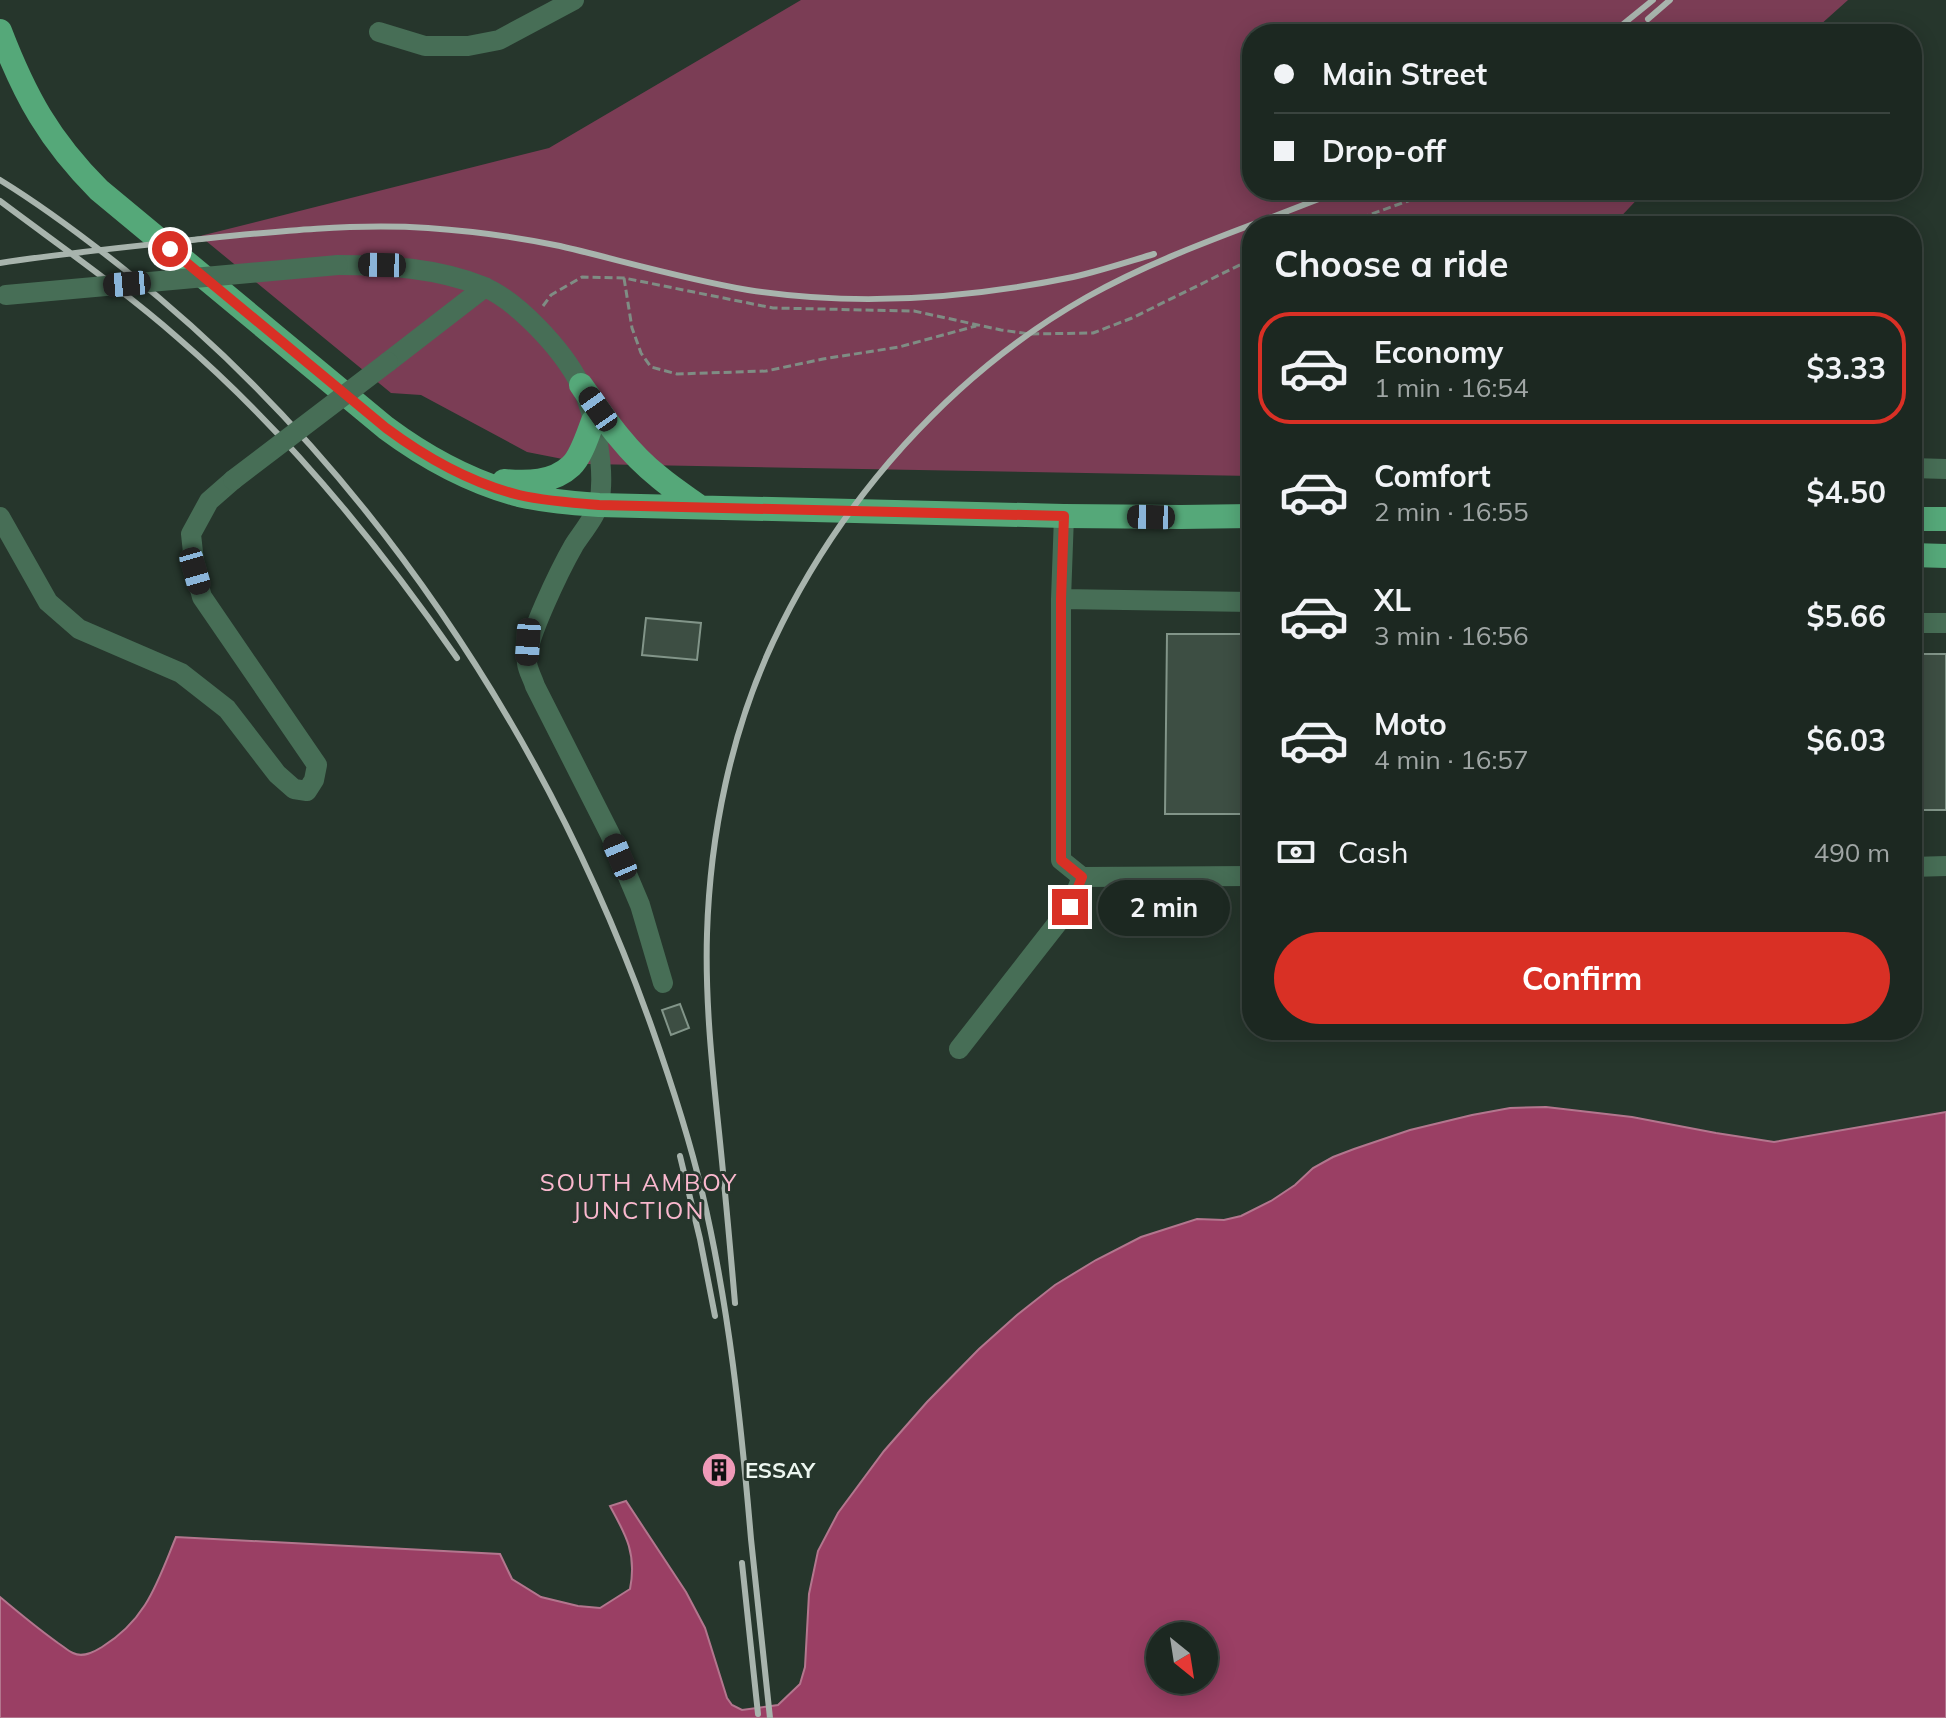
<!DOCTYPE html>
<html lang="en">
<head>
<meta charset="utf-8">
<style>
  :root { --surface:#1c2821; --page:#29342e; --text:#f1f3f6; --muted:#a0a6a5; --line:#3a443f; --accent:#d93025 }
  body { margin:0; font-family:Mulish,sans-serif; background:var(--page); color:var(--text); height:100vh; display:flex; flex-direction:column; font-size:30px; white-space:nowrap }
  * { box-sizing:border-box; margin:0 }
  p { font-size:26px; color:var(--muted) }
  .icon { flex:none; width:44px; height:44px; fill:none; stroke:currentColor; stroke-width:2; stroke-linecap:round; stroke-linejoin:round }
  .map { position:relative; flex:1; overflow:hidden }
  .side { position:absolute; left:1242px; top:216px; width:680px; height:824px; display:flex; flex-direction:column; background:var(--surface); border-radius:32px; box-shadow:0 4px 20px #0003,0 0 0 2px var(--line) }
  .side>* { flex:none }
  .hud { position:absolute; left:1242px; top:24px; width:680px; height:176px; border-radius:32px; box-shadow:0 4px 20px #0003,0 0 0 2px var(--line); display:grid; align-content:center; height:176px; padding:0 32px; background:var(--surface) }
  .needle { width:52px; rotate:150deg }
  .buttons { position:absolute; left:1146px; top:1622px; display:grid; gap:16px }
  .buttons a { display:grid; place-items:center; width:72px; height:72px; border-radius:50%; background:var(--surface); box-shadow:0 4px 20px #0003,0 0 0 2px var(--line); font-size:40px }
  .end { position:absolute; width:36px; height:36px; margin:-18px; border:10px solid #d93025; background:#fff; box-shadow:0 0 0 4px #fff }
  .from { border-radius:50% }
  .bubble { position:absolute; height:56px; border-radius:28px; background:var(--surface); box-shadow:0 4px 20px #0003,0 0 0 2px var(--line); font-size:26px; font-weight:700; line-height:56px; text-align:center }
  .car { position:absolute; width:24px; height:48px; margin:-24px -12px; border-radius:10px; box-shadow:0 0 6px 2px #0007; background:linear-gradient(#222 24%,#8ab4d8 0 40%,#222 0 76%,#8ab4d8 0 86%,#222 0) }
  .hud b { display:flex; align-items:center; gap:28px; height:76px; font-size:30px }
  .hud b+b { border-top:2px solid var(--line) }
  .hud i { width:20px; height:20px; background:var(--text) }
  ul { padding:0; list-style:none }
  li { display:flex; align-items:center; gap:24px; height:112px; margin:0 16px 12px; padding:0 16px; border:4px solid transparent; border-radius:32px }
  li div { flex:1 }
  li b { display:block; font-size:30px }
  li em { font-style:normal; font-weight:700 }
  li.active { border-color:var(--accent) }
  li>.icon { width:72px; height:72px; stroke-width:1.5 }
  h2 { padding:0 32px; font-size:36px; line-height:96px }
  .pay { display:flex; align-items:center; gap:20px; height:88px; padding:0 32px; font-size:30px }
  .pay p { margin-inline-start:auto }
  .cta { display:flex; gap:16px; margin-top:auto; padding:16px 32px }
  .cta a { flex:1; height:92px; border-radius:48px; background:var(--accent); color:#fff; font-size:32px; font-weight:700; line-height:92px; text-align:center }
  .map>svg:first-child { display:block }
  .green { fill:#7b3d55 }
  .water { fill:#9a3f64; stroke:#b3768e; stroke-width:2; fill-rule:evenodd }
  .building { fill:#3d4e43; stroke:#829589; stroke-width:2 }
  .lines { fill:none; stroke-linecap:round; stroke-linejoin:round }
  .path { stroke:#7f8d84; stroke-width:3; stroke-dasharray:8 4; stroke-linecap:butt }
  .minor { stroke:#476e56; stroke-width:20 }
  .major { stroke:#55a879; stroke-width:24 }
  .rail { stroke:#a8b4ad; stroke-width:6 }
  .minor-bridge { stroke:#476e56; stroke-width:20 }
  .route { stroke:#d93025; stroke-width:10 }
  .labels { text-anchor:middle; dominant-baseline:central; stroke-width:6; stroke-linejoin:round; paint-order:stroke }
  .poi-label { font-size:22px; font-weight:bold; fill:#ecf6f0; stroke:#26362c; text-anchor:start }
  .neighbourhood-label { font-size:24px; letter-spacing:2px; fill:#fab8ce; stroke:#26362c }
</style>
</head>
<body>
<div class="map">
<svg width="1946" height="1718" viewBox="0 0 1946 1718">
  <rect width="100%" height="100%" fill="#26362c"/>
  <path class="green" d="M801 0H1848L1810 34H1252V190H1646L1612 226H1252V476L588 464 527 452 421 395 391 393 200 236 549 148Z"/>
  <path class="water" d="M1546 1107 1632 1117 1716 1133 1774 1142 1946 1112V1718H0V1597C19 1613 37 1628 58 1643 63 1646 68 1651 73 1653 83 1658 94 1652 102 1647 147 1619 157 1583 176 1537L500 1554 512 1579 541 1597 578 1606 600 1608 630 1589C637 1554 626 1535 610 1506L626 1501 686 1592 705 1628 727 1698 732 1705 742 1710 778 1705 800 1684 805 1667 809 1594 818 1551 838 1513 884 1451 927 1402 979 1349 1017 1315 1055 1285 1096 1260 1141 1237 1197 1219 1224 1220 1241 1216 1271 1201 1295 1185 1313 1168 1333 1157 1354 1149 1410 1130 1472 1115 1510 1108ZM1160 1636H1204V1680H1160Z"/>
  <path class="building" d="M646 618 701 623 697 660 642 655Z
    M1167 634H1252V814H1165Z
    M1912 654H1946V810H1912Z
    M680 1004 689 1028 671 1035 662 1010Z"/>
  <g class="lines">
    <path class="path" d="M1338 226 1419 197 1434 190
      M624 278 632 328 641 353 651 367 677 374 766 371 823 359 899 347 976 326
      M543 306 551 295 582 277 624 278 773 308 914 311 1001 330 1030 334 1093 333 1132 318 1252 259"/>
    <path class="minor" d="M379 32 425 46H468L499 40 574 0
      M338 265C387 265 436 268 482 286 517 300 563 350 580 384 595 413 606 471 599 503 596 516 581 534 574 545 562 566 524 642 527 663 528 671 533 679 535 686L610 834 640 905 663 983
      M388 362 485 287
      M1912 468 1946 469
      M1064 516 1061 599V860L1082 877 1252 876
      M0 517 48 602 79 629 181 673 227 709 277 774 294 789 307 791 314 780 317 765 202 597 195 571 191 534 209 501 233 480
      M1061 599 1252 602
      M1912 623H1946
      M1912 867 1946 866
      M959 1049 1070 907 1082 877"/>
    <path class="major" d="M0 31C25 96 49 140 99 190L386 428C425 457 471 482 519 495 545 501 572 503 599 505L1064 516 1181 517 1252 516
      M581 385C604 418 627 452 659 477 672 488 686 497 700 507
      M504 481C527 483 553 483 571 466 581 457 588 434 593 421
      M1912 519H1946
      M1912 555 1946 556"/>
    <path class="rail" d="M1648 19 1670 0
      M1611 34 1653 0
      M0 180C44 207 85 238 124 269 367 462 549 737 652 1028 671 1082 689 1137 702 1192 729 1306 741 1422 751 1539 757 1599 764 1658 770 1718
      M0 201C60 246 122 289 178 338 286 431 376 541 457 658
      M1280 214 1342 190
      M0 263C64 253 128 247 192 240 270 232 349 223 428 228 471 231 517 237 560 246 623 261 684 279 748 290 856 307 966 299 1073 277 1100 271 1127 262 1154 254
      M680 1156 700 1239 715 1316
      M735 1303C730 1246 725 1189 719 1132 712 1066 705 1000 707 934 710 834 731 732 773 642 839 501 951 374 1087 297 1151 261 1220 237 1288 211
      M742 1563 758 1714"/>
    <path class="minor-bridge" d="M6 295 338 265
      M233 480 388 362"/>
  </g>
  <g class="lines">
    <path class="route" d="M170 249 386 428C425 457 471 483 519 495 545 501 572 503 599 505L1064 516 1061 599V860L1082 877 1070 907"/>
  </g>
  <defs>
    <g id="building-disc" transform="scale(1.8)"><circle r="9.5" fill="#ef9ab8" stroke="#26362c"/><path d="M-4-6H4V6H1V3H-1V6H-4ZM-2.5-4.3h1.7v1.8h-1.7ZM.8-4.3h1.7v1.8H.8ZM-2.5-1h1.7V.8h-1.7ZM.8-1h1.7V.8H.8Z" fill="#111"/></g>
  </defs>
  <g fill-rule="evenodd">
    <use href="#building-disc" x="719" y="1470"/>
  </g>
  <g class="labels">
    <g class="poi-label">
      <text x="745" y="1470">ESSAY</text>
    </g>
    <g class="neighbourhood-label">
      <text x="639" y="1182">SOUTH AMBOY<tspan x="639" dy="28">JUNCTION</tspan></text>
    </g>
  </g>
</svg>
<div class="buttons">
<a><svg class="needle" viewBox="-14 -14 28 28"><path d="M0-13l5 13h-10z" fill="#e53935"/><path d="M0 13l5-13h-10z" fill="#a0a6a5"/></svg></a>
</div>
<i class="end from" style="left:170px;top:249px"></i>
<i class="end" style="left:1070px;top:907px"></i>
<div class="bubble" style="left:1098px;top:880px;width:132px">2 min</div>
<i class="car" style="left:382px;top:265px;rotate:271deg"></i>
<i class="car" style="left:127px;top:284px;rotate:265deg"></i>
<i class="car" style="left:598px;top:409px;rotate:325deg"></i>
<i class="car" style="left:1151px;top:517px;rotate:271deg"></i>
<i class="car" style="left:195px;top:571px;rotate:164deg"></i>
<i class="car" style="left:528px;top:642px;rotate:184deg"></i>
<i class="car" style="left:620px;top:857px;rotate:337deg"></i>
<div class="hud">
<b><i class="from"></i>Main Street</b>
<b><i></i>Drop-off</b>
</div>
<section class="side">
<h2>Choose a ride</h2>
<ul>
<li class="active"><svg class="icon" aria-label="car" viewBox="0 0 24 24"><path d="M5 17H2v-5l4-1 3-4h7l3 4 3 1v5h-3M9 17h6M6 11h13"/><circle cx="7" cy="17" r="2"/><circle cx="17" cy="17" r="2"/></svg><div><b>Economy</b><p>1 min · 16:54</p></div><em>$3.33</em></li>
<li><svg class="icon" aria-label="car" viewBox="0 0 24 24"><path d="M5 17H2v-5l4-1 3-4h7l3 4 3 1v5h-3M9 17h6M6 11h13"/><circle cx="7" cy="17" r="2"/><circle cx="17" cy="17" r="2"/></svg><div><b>Comfort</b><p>2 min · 16:55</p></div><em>$4.50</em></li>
<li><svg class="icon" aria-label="car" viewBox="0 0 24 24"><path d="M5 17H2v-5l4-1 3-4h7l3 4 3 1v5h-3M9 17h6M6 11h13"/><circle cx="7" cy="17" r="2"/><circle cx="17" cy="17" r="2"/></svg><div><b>XL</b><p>3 min · 16:56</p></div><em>$5.66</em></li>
<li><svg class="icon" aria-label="car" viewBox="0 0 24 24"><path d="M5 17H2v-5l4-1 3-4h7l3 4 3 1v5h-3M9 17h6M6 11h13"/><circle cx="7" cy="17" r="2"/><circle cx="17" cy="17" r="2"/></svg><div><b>Moto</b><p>4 min · 16:57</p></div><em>$6.03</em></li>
</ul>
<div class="pay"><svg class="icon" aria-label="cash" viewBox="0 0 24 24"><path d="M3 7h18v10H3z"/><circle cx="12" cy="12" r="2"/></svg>Cash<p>490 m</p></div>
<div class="cta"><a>Confirm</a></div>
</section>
</div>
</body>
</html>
